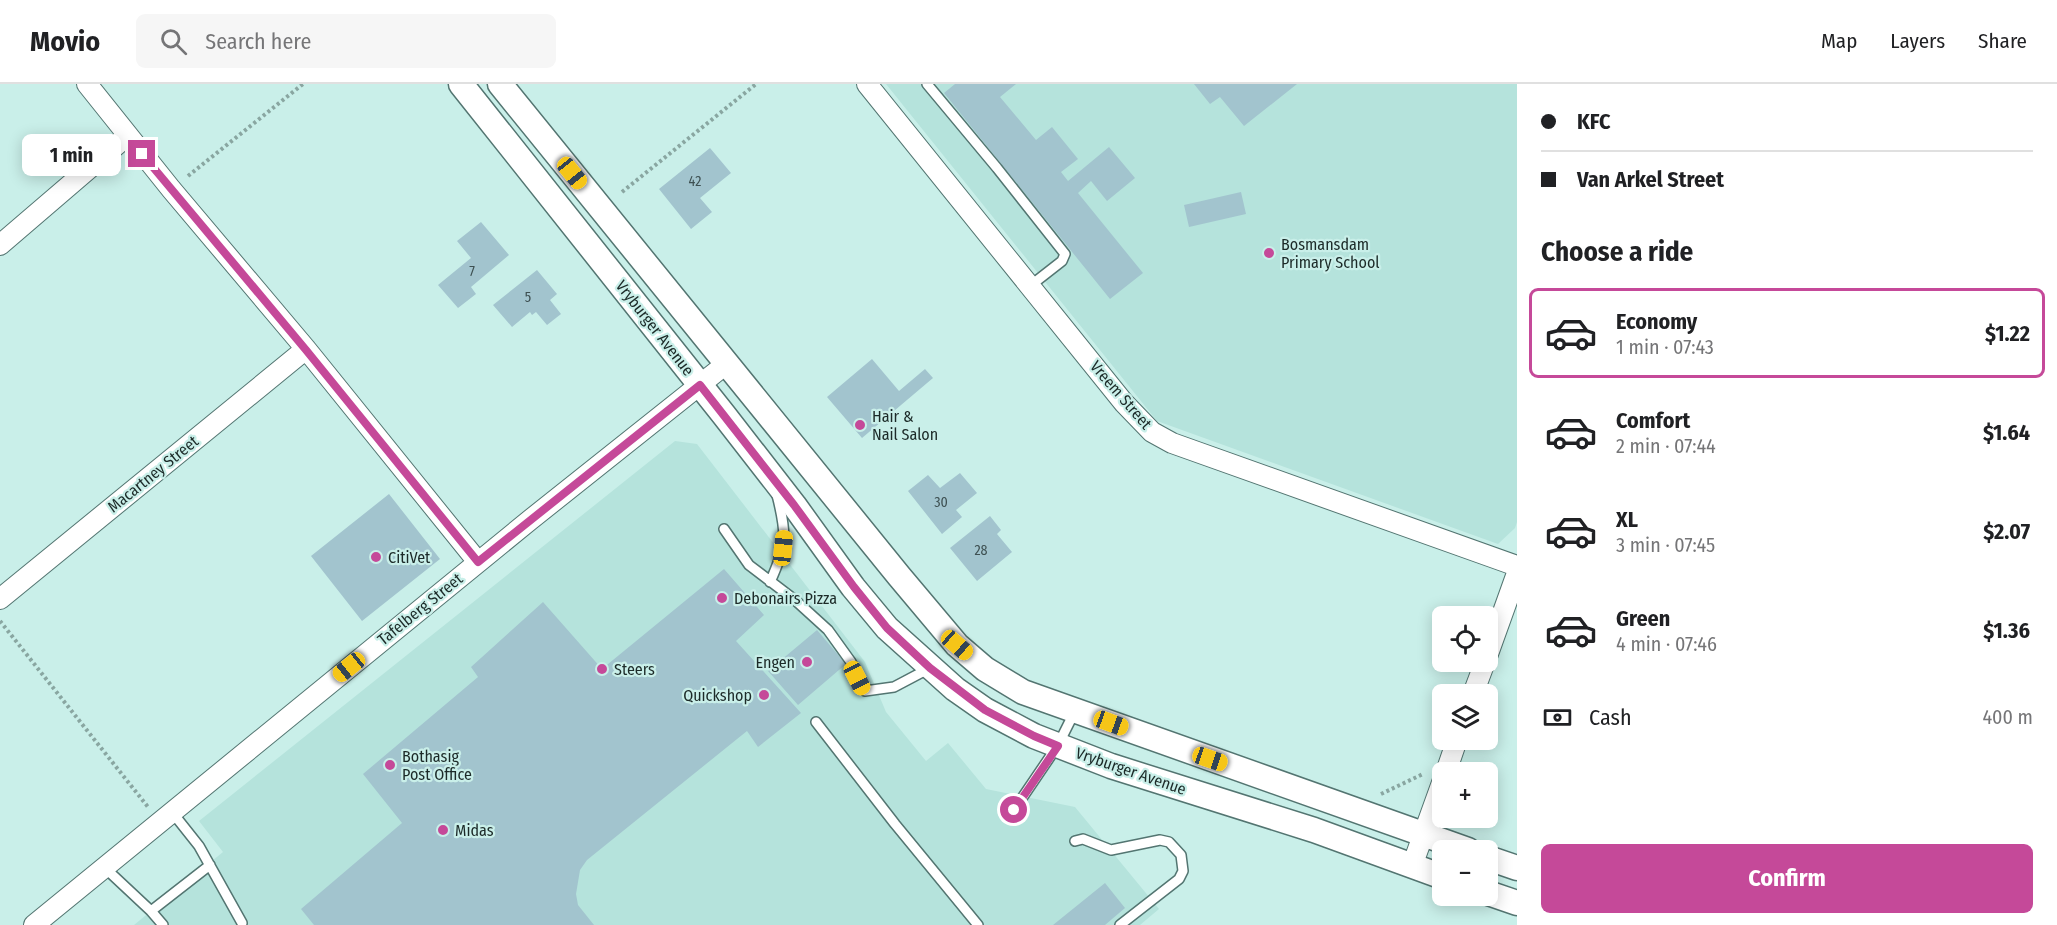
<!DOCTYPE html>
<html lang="en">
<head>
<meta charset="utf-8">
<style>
  :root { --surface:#fff; --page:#f6f6f6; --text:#202124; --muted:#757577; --line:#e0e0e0; --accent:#c54999 }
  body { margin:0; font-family:"Fira Sans Condensed",sans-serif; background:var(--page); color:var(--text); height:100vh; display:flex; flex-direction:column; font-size:22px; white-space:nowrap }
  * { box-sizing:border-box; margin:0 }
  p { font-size:20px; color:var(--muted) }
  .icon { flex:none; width:33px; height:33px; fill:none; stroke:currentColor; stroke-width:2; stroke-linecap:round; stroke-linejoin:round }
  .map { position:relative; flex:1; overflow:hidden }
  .panel { display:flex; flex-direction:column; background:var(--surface); width:540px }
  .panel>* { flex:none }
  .hud { display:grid; align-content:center; height:132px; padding:0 24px; background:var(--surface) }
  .tools { position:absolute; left:1432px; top:522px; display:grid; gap:12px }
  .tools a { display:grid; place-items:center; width:66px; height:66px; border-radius:9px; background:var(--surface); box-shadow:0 3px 15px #0003; font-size:30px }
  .end { position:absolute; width:27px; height:27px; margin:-14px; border:8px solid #c54999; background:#fff; box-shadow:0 0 0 3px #fff }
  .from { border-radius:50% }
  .bubble { position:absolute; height:42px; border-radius:9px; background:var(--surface); box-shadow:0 3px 15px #0003; font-size:20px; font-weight:700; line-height:42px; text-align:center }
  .car { position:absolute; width:18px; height:36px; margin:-18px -9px; border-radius:8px; box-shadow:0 0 4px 2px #0007; background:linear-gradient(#f5c518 24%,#345 0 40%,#f5c518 0 76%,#345 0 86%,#f5c518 0) }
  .hud b { display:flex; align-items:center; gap:21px; height:57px; font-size:22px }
  .hud b+b { border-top:2px solid var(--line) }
  .hud i { width:15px; height:15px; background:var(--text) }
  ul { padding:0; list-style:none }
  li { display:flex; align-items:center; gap:18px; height:90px; margin:0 12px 9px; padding:0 12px; border:3px solid transparent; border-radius:9px }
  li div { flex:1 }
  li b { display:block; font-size:22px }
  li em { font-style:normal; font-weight:700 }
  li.current { border-color:var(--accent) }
  li>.icon { width:54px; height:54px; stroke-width:1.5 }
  h2 { padding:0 24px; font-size:27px; line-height:72px }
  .pay { display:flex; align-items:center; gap:15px; height:66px; padding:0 24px; font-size:22px }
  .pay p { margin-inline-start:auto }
  .button { display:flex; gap:12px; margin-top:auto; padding:12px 24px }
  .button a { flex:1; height:69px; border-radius:9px; background:var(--accent); color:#fff; font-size:24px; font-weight:700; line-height:69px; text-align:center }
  header { display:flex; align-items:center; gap:36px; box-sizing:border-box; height:84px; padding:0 30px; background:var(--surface); border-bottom:2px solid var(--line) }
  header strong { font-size:28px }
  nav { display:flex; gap:33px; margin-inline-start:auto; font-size:21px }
  .search { width:420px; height:54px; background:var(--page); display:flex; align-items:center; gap:15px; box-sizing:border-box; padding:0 21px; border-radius:9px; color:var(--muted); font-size:22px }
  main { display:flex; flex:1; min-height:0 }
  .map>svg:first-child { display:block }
  .built { fill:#b5e3dc }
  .building { fill:#a2c4ce }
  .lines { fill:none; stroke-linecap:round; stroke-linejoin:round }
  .service-casing { stroke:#537571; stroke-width:12 }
  .minor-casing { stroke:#537571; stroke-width:22 }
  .tertiary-casing { stroke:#537571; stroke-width:27 }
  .path { stroke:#89a6a1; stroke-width:4; stroke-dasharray:3 3; stroke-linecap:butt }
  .service { stroke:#fff; stroke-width:9 }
  .minor { stroke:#fff; stroke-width:20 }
  .tertiary { stroke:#fff; stroke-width:24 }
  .route { stroke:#c54999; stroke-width:8 }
  .poi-dot { fill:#c54999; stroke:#c9efe9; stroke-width:2 }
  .labels { text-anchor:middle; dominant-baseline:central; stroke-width:4.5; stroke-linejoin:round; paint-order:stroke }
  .number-label { font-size:14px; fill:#3e5052 }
  .poi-label { font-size:16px; fill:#1c2a28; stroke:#c9efe9; text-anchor:start }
  .street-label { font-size:16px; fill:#1c2a28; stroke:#c9efe9 }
</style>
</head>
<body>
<header>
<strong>Movio</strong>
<div class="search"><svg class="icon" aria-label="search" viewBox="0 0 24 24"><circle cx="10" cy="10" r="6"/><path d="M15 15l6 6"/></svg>Search here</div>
<nav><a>Map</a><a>Layers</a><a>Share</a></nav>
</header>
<main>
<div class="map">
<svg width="1517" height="841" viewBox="0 0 1517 841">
  <rect width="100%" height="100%" fill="#c9efe9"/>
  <path class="built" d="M886 0H1517V438L1515 444 1498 460 1157 337Z
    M675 357 697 360 865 578 886 628 926 677 948 659 986 705 1075 723 1159 825 1140 841H134L223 768 199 737Z"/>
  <path class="building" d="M955 0H1016L1000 13 1036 56 1052 43 1078 75 1061 88 1068 97 1109 63 1135 94 1107 117 1091 97 1078 109 1143 189 1110 215 944 9Z
    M1194 0H1297L1244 42 1220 13 1210 20Z
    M710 64 731 89 700 114 712 128 691 145 659 105Z
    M1241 108 1246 130 1189 143 1184 121Z
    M481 138 509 171 471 203 476 210 458 224 438 201 471 174 457 157Z
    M537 186 557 210 550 216 561 230 547 241 536 228 532 231 530 228 512 243 493 221Z
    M872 275 899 307 925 285 933 294 862 354 827 313Z
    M960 389 977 409 956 426 962 433 942 450 908 407 928 391 940 404Z
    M389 410 440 475 362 537 311 472Z
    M990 432 1001 446 997 450 1012 468 977 497 950 464Z
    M724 485 764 531 736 557 801 629 758 663 747 647 587 776 580 786 576 810 578 821 594 841H314L301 825 402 739 363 690 478 593 471 583 543 518 602 585Z
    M817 546 846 580 798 621 768 587Z
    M1105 799 1125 824 1105 841H1053Z"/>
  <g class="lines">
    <g class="service-casing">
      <path id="service" d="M927 0 997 84 1065 170 1062 177 1030 202
        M724 445 749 481 795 516 828 546 851 578 865 607 894 603 930 584
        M770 498C787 461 787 450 777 411
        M816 638 895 740 978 841
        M1014 726 1058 661 1074 629
        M172 728 199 762 242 839
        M1075 757 1083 755 1111 766 1160 756 1169 758 1181 771 1183 787 1179 795 1120 841
        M104 783 151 827 210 781
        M151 827 163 841"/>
    </g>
    <g class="minor-casing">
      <path id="minor" d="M87 0 171 105 306 265 478 478
        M867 0 1124 319 1152 348 1172 359 1517 482
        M0 161 127 52
        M0 515 306 265
        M1488 570 1517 489
        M1473 610 1485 578
        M1446 688 1457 656
        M1412 782 1443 696
        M34 841 530 436 726 280"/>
    </g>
    <g class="tertiary-casing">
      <path id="tertiary" d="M461 0 724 331 794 421 853 503 887 544 955 605 985 626 1034 652 1111 682 1314 746 1443 793
        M500 0 899 492 957 561 985 585 1023 608 1468 766
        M1488 774 1517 784
        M1488 809 1517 819"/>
    </g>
    <path class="path" d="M188 92 303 0
      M622 108 756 0
      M0 537 148 723
      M1381 710 1423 690"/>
    <use href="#service" class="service"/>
    <use href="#minor" class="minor"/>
    <use href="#tertiary" class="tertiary"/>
  </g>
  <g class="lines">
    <path class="route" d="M142 70 306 266 478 478 700 301 794 421 854 503 887 544 930 584 985 626 1034 652 1058 662 1014 726"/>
  </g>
  <g class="poi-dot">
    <circle cx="1269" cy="169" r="6"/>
    <circle cx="860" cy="341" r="6"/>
    <circle cx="376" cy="473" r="6"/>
    <circle cx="722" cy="514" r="6"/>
    <circle cx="807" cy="578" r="6"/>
    <circle cx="602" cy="585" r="6"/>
    <circle cx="764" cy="611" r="6"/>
    <circle cx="390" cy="681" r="6"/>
    <circle cx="443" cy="746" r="6"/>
  </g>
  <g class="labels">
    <g class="number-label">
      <text x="695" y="97">42</text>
      <text x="472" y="187">7</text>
      <text x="528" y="213">5</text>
      <text x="941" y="418">30</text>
      <text x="981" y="466">28</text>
    </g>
    <g class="poi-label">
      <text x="1281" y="160">Bosmansdam<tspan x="1281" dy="18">Primary School</tspan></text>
      <text x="872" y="332">Hair &amp;<tspan x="872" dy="18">Nail Salon</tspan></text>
      <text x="388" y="473">CitiVet</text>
      <text x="734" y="514">Debonairs Pizza</text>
      <text x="795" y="578" text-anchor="end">Engen</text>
      <text x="614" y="585">Steers</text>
      <text x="752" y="611" text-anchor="end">Quickshop</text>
      <text x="402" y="672">Bothasig<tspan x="402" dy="18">Post Office</tspan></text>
      <text x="455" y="746">Midas</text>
    </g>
    <g class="street-label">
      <text transform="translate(655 244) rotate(52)">Vryburger Avenue</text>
      <text transform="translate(1121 311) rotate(49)">Vreem Street</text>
      <text transform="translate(153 390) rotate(-39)">Macartney Street</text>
      <text transform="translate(420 525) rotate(-39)">Tafelberg Street</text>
      <text transform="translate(1131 687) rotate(19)">Vryburger Avenue</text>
    </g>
  </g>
</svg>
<div class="tools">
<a><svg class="icon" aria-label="locate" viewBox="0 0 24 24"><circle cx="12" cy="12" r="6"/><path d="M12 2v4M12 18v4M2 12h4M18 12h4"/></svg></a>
<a><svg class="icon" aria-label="layers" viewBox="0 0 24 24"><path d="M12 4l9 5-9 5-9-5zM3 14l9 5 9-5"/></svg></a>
<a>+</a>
<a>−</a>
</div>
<i class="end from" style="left:1014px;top:726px"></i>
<i class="end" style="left:142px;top:70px"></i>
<div class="bubble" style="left:22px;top:50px;width:99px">1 min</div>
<i class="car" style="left:572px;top:89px;rotate:141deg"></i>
<i class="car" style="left:783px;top:464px;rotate:6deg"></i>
<i class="car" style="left:957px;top:561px;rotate:131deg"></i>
<i class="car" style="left:349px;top:583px;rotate:231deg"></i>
<i class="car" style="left:857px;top:594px;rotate:153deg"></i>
<i class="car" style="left:1111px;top:639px;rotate:110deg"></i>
<i class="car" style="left:1210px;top:675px;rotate:109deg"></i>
</div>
<section class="panel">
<div class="hud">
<b><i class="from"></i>KFC</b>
<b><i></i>Van Arkel Street</b>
</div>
<h2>Choose a ride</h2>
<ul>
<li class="current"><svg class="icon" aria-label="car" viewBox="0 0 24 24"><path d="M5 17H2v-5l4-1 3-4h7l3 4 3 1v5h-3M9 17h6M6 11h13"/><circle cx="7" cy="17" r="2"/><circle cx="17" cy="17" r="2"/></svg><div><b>Economy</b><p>1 min · 07:43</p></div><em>$1.22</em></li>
<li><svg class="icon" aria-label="car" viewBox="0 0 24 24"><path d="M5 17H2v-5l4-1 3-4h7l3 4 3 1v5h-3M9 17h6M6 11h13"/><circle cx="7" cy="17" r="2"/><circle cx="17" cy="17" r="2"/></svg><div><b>Comfort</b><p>2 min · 07:44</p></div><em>$1.64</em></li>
<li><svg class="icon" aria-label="car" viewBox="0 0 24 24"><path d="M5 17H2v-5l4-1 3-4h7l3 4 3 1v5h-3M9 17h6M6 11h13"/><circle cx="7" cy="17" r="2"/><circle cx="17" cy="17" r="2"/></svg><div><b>XL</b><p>3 min · 07:45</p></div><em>$2.07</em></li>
<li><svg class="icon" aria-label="car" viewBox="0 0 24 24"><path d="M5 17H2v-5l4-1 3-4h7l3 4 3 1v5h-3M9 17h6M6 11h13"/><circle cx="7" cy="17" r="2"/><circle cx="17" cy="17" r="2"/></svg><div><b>Green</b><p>4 min · 07:46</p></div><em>$1.36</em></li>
</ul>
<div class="pay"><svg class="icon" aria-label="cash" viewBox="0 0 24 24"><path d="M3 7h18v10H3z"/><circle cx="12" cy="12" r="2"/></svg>Cash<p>400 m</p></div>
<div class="button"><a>Confirm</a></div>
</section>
</main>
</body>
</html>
